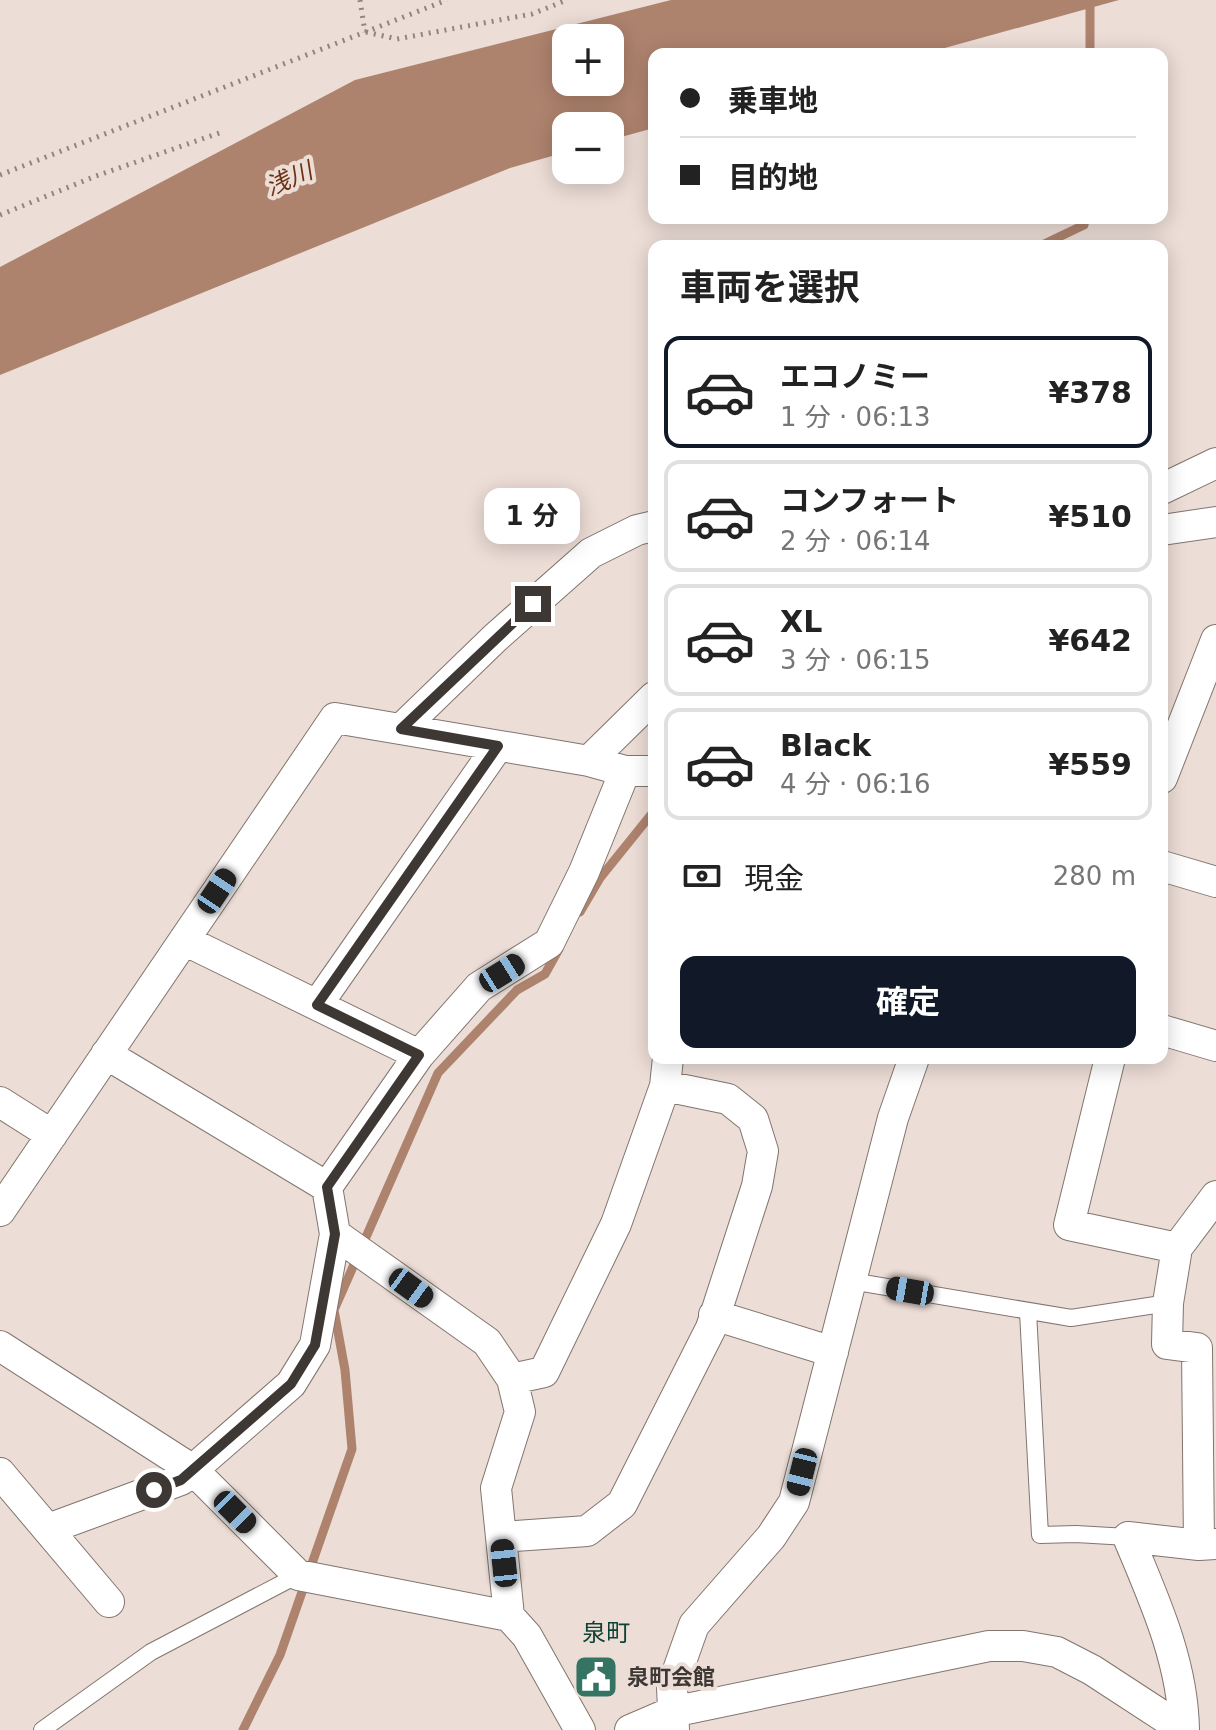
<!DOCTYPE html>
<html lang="ja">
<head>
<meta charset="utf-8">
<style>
  :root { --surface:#fff; --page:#f2f2f2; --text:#222; --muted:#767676; --line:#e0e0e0; --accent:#111827 }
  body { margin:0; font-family:"DejaVu Sans","Noto Sans JP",sans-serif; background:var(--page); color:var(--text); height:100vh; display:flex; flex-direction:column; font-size:30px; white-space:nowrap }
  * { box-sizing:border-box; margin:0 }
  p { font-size:26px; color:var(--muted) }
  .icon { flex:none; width:44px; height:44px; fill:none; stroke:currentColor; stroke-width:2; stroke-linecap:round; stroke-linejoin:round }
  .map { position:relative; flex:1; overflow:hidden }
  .drawer { position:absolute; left:648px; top:240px; width:520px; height:824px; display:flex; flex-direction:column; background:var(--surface); border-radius:16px; box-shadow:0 4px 20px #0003 }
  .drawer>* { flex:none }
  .guide { position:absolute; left:648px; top:48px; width:520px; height:176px; border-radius:16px; box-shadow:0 4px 20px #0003; display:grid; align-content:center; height:176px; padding:0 32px; background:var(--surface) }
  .fabs { position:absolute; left:552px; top:24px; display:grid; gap:16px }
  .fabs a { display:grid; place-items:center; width:72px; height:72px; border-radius:16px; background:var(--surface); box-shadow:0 4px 20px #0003; font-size:40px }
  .end { position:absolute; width:36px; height:36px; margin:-18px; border:10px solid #3e3835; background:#fff; box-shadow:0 0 0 4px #fff }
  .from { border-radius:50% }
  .bubble { position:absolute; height:56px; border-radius:16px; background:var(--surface); box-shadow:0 4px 20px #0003; font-size:26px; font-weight:700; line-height:56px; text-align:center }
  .car { position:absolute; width:24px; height:48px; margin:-24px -12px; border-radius:10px; box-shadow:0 0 6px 2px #0007; background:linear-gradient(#222 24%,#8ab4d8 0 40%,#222 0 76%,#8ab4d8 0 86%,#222 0) }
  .guide b { display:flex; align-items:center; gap:28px; height:76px; font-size:30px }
  .guide b+b { border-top:2px solid var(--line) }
  .guide i { width:20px; height:20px; background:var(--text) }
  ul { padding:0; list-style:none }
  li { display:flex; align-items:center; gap:24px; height:112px; margin:0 16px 12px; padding:0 16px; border:4px solid var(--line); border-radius:16px }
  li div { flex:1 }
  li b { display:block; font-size:30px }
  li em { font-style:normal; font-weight:700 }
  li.current { border-color:var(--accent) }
  li>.icon { width:72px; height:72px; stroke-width:1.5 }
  h2 { padding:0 32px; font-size:36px; line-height:96px }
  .pay { display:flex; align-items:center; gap:20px; height:88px; padding:0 32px; font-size:30px }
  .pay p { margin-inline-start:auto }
  .action { display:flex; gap:16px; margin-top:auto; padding:16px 32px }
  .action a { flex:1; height:92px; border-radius:16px; background:var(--accent); color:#fff; font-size:32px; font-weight:700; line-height:92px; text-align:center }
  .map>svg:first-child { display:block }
  .water { fill:#ae836e; fill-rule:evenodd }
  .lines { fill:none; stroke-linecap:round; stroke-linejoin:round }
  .stream { stroke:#ae836e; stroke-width:9 }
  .service-casing { stroke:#82756e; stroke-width:18 }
  .minor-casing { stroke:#82756e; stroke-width:32 }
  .path { stroke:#908681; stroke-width:5; stroke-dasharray:2 6; stroke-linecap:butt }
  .service { stroke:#fff; stroke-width:16 }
  .minor { stroke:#fff; stroke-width:30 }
  .route { stroke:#3e3835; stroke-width:10 }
  .labels { text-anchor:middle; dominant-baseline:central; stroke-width:8; stroke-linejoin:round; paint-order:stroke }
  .poi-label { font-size:22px; font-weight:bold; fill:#3e3835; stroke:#ecddd6; text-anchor:start }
  .water-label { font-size:24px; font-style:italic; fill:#6c3314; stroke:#ecddd6 }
  .neighbourhood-label { font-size:24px; fill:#0d4335; stroke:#ecddd6 }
</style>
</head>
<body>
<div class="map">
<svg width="1216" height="1730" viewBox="0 0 1216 1730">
  <rect width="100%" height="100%" fill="#ecddd6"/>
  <path class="water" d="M671 0H1119L923 54H654V128L610 140V126H566V152L510 168 0 375V267L355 80ZM566 38H610V82H566Z"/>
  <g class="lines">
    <path class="stream" d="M1090 0V54
      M1040 246 1084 225 1085 218
      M580 912 600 878 654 811
      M243 1730 280 1655 352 1449 345 1370 334 1310 438 1073 517 990 545 974 559 949"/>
    <g class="service-casing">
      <path id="service" d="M851 1281 1071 1318 1168 1303
        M1028 1312 1040 1535 1076 1534 1128 1537
        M42 1730 151 1652 298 1575"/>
    </g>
    <g class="minor-casing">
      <path id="minor" d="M1162 489 1216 463
        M1162 530 1216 522
        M401 729 495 638 591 553 637 530 654 526
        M589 761 654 697
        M1162 778 1216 640
        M1162 866 1216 882
        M184 940 419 1055
        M317 1005 498 746
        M1162 1030 1216 1046
        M106 1054 327 1187
        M1110 1058 1069 1225 1177 1248
        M0 1102 52 1135
        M1216 1196 1177 1248 1168 1303 1167 1344 1197 1348 1199 1545 1216 1544
        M0 1211 335 718 589 761 625 771H654
        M335 1234 487 1342 512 1379 520 1412 496 1488 509 1616
        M714 1315 833 1352
        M0 1346 193 1470 298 1575 509 1616 527 1636 580 1730
        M512 1379 544 1372 616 1224 665 1086 668 1058
        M0 1473 109 1602
        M48 1529 181 1480 291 1384 315 1345 335 1234 327 1187 419 1055 479 987 549 943 584 872 625 771
        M501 1537 587 1531 622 1504 711 1328 757 1186 763 1151 753 1119 728 1099 665 1086
        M630 1730 672 1712 989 1646H1023L1057 1652 1092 1670 1184 1730
        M674 1730 672 1687 694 1625 771 1537 794 1502 893 1118 914 1058
        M1184 1730C1183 1662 1154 1599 1128 1537L1199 1545"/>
    </g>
    <path class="path" d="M360 0 365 32
      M366 32 397 39 532 14 567 0
      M0 175 447 0
      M0 215 96 176 222 132"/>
    <use href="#service" class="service"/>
    <use href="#minor" class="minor"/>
  </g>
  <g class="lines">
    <path class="route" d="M154 1490 181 1480 291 1384 315 1345 335 1234 327 1187 419 1055 317 1005 498 746 401 729 533 604"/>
  </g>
  <defs>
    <g id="civic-square" transform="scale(2.3)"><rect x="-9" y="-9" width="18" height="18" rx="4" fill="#357462" stroke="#ecddd6"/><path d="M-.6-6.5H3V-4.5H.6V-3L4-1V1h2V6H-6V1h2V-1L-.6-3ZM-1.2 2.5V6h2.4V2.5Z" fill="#fff"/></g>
  </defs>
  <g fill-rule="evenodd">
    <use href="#civic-square" x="596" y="1677"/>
  </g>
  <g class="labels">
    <g class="poi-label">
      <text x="627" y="1677">泉町会館</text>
    </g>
    <g class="water-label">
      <text transform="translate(289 179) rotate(-23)">浅川</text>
    </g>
    <g class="neighbourhood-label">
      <text x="606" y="1633">泉町</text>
    </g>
  </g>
</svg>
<div class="fabs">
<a>+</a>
<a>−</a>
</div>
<i class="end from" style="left:154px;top:1490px"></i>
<i class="end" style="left:533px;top:604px"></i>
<div class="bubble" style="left:484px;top:488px;width:96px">1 分</div>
<i class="car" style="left:217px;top:891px;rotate:34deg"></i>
<i class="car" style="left:502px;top:973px;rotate:58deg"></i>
<i class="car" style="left:411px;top:1288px;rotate:126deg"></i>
<i class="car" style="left:910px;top:1291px;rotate:280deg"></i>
<i class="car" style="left:802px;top:1472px;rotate:194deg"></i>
<i class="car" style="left:235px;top:1512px;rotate:135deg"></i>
<i class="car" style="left:504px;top:1563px;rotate:354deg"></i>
<div class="guide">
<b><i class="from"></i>乗車地</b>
<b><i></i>目的地</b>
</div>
<section class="drawer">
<h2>車両を選択</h2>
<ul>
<li class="current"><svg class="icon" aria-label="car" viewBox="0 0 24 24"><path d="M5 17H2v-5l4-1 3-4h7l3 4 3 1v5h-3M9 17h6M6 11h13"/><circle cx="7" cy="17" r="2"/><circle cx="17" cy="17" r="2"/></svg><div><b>エコノミー</b><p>1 分 · 06:13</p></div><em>¥378</em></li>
<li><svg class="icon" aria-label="car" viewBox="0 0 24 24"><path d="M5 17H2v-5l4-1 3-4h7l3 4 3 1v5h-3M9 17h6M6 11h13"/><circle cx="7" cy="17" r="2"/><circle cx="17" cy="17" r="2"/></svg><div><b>コンフォート</b><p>2 分 · 06:14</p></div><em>¥510</em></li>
<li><svg class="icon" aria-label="car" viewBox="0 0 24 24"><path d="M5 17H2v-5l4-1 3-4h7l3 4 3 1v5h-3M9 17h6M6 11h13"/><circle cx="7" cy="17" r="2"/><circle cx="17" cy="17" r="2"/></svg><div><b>XL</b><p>3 分 · 06:15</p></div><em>¥642</em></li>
<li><svg class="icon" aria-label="car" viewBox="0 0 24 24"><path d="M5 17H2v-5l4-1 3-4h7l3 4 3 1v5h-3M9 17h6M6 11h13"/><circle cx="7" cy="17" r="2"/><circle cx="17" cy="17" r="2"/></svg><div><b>Black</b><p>4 分 · 06:16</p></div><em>¥559</em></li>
</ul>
<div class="pay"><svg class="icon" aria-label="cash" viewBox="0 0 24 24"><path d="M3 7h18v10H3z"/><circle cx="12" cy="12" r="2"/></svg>現金<p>280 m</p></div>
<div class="action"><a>確定</a></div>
</section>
</div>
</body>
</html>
